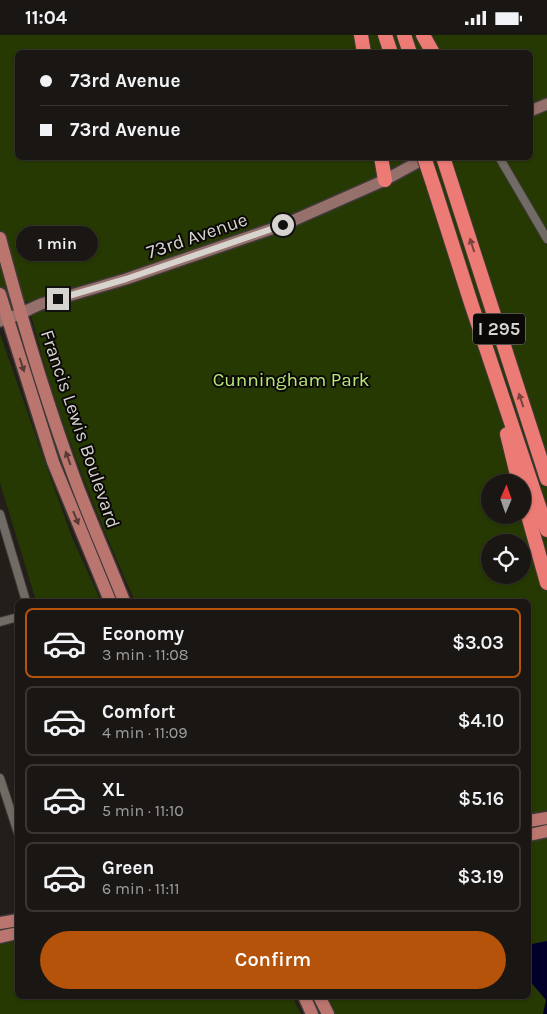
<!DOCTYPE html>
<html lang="en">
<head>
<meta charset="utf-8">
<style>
  :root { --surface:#1a1613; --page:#272321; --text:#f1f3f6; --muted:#9f9fa0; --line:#383533; --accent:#b45309 }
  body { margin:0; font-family:Karla,sans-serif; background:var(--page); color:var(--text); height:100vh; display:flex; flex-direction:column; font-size:19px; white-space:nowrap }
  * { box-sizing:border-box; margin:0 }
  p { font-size:16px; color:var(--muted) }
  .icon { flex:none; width:28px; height:28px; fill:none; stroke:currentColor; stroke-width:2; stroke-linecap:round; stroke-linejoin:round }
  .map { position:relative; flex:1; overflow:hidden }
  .side { position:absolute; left:15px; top:564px; width:516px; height:400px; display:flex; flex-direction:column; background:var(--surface); border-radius:8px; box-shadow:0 1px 4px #0004,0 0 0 1px var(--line) }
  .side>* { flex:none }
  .banner { position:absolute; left:15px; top:15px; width:518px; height:110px; border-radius:8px; box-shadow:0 1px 4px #0004,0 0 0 1px var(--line); display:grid; align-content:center; height:110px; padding:0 25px; background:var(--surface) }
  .needle { width:32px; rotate:2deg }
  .tools { position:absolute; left:481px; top:439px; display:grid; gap:10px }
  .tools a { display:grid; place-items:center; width:50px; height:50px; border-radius:50%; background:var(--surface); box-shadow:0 1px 4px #0004,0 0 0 1px var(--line); font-size:25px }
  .end { position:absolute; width:22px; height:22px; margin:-11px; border:6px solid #d7d4d0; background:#111; box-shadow:0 0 0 2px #111 }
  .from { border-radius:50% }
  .bubble { position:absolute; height:35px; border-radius:18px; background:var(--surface); box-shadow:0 1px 4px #0004,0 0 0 1px var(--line); font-size:16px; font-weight:600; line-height:35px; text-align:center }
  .banner b { display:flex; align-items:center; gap:18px; height:48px; font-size:19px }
  .banner b+b { border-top:1px solid var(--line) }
  .banner i { width:12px; height:12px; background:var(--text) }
  ul { padding:9px 0 0; list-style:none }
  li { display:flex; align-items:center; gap:15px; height:70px; margin:0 10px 8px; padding:0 15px; border:2px solid var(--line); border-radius:8px }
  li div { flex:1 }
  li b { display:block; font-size:19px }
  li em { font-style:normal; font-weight:600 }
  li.selected { border-color:var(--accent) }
  li>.icon { width:45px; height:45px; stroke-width:1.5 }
  .action { display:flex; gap:10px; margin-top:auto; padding:10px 25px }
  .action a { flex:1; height:58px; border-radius:30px; background:var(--accent); color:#fff; font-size:20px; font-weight:600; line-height:58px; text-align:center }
  .status { display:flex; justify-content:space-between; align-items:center; height:35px; padding:0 25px; background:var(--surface); direction:ltr }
  .status svg { height:14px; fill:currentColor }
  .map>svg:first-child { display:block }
  .green { fill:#263902; fill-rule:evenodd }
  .water { fill:#00002a }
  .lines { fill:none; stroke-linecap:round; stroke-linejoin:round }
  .street-casing { stroke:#3d3936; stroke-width:10 }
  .secondary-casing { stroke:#3d3936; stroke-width:14 }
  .primary-casing { stroke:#3d3936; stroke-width:15 }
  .highway-casing { stroke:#3d3936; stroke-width:16 }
  .street { stroke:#716b65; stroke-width:8 }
  .secondary { stroke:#96706a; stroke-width:11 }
  .primary { stroke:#bb756f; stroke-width:12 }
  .highway { stroke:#ec7b75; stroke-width:14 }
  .highway-bridge-casing { stroke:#3d3936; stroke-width:16; stroke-linecap:butt }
  .highway-bridge { stroke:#ec7b75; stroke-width:14 }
  .oneway { fill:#7c423e }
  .oneway2 { fill:#5a3a36 }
  .route { stroke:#d7d4d0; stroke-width:6 }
  .labels { text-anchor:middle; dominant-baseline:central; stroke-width:4; stroke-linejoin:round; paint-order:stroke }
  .shield { fill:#0b0907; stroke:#9a9794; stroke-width:1 }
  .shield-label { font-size:18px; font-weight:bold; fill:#d7d4d0 }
  .street-label { font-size:19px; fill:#d7d4d0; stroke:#0b0907 }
  .park-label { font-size:19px; fill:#bae878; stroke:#0b0907 }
</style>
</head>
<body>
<div class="status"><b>11:04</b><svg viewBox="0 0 49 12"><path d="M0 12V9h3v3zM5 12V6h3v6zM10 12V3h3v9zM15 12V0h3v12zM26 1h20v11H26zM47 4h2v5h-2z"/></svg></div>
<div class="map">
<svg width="547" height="979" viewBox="0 0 547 979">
  <rect width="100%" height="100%" fill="#231e19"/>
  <path class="green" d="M0 0H547V979H335L327 961H529V566H135C104 498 76 428 53 357 43 327 36 296 27 266L0 272ZM18 18H530V122H18ZM490 448H522V480H490ZM490 508H522V540H490Z
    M0 299 48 436 73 505 101 566H36L0 448Z
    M17 906 18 961H292L301 979H0V909Z"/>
  <path class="water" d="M547 906V979H543L546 965 529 945V917L532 909Z"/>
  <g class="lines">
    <g class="street-casing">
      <path id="street" d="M499 122 547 204
        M0 479 26 566
        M0 587 18 582
        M0 743 18 798"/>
    </g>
    <g class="secondary-casing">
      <path id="secondary" d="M530 76 547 69
        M0 286 20 279 30 274 41 269 126 244 283 190 385 145 427 122"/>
    </g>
    <g class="primary-casing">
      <path id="primary" d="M0 203C22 286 47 369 77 450 92 489 109 528 124 566
        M0 259 53 427 110 566
        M529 786 547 783
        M529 800 547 796
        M0 888 18 885
        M0 902 18 898
        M304 961 312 979
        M319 961 328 979"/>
    </g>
    <g class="highway-casing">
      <path id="highway" d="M361 0 364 18
        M385 0 391 18
        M404 0 410 18
        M423 0 433 18
        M381 122 385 145
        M443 122 547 444
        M434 152 471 268 547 495
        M507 399 519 448
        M522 459 547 548"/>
    </g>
    <use href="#street" class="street"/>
    <use href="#secondary" class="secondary"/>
    <use href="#primary" class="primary"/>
    <use href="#highway" class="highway"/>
    <g class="highway-bridge-casing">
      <path id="highway-bridge" d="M424 122 434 152"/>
    </g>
    <use href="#highway-bridge" class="highway-bridge"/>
  </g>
  <defs><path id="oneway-solid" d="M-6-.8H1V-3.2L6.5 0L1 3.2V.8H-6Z" transform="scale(1.25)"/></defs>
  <g class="oneway">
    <use href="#oneway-solid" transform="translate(472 210) rotate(-108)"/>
    <use href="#oneway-solid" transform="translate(521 365) rotate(-108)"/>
  </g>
  <g class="oneway2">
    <use href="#oneway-solid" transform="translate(22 330) rotate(72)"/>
    <use href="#oneway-solid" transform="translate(68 423) rotate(-110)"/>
    <use href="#oneway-solid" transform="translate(76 483) rotate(68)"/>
  </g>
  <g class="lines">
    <path class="route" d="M58 264 126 244 283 190"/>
  </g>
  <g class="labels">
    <rect class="shield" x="473" y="278.5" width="52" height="31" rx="4"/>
    <g class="shield-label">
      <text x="499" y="294">I 295</text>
    </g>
    <g class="street-label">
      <text transform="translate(197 201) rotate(-19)">73rd Avenue</text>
      <text transform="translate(80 394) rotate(71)">Francis Lewis Boulevard</text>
    </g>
    <g class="park-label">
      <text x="291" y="345">Cunningham Park</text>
    </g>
  </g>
</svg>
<div class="tools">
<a><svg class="needle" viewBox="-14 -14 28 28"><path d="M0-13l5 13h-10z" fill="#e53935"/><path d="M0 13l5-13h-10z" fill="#9f9fa0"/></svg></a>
<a><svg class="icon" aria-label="locate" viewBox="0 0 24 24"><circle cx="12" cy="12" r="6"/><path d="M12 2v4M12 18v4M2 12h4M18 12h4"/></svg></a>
</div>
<i class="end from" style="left:283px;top:190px"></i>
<i class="end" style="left:58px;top:264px"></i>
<div class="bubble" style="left:16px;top:191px;width:82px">1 min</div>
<div class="banner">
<b><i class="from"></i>73rd Avenue</b>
<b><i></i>73rd Avenue</b>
</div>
<section class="side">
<ul>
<li class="selected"><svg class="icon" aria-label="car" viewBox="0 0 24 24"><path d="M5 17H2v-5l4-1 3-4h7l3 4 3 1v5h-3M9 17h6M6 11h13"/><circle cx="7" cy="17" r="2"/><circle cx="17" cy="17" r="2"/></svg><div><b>Economy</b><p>3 min · 11:08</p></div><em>$3.03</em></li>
<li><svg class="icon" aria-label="car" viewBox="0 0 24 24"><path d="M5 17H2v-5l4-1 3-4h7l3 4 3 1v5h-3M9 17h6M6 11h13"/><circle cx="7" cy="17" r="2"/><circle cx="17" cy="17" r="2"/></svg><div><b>Comfort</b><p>4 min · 11:09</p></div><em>$4.10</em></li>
<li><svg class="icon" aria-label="car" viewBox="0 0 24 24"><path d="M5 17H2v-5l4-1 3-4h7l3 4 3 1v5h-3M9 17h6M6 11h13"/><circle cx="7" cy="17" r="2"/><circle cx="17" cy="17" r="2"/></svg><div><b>XL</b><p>5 min · 11:10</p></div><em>$5.16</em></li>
<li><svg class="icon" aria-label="car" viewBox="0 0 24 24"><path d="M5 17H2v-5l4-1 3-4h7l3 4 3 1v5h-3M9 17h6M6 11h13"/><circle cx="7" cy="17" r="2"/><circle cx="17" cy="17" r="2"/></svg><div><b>Green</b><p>6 min · 11:11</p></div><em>$3.19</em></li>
</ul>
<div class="action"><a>Confirm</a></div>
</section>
</div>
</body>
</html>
